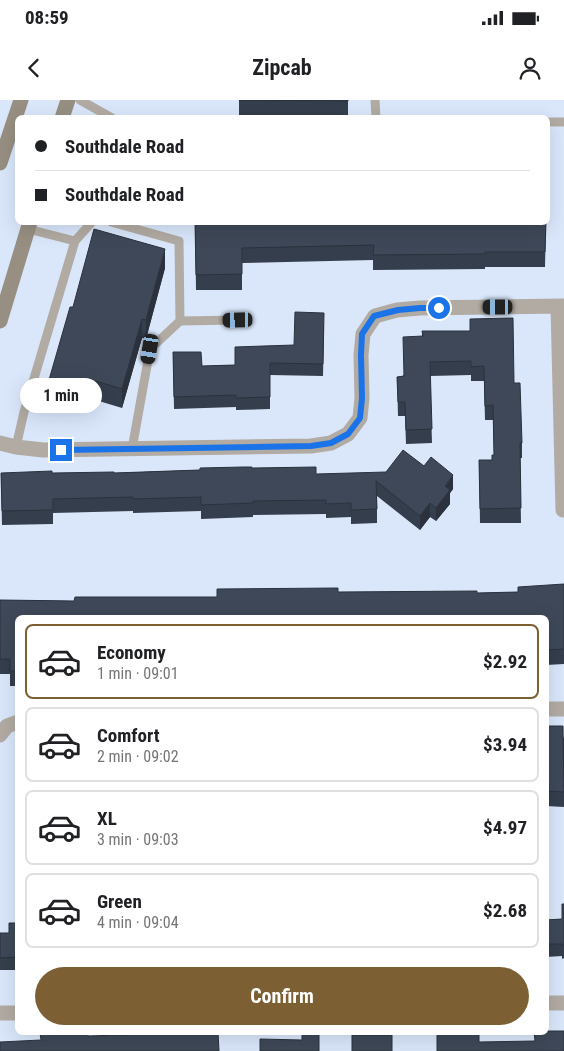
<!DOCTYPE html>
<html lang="en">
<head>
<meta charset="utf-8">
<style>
  :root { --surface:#fff; --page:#f6f6f6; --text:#202124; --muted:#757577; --line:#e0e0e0; --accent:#7c6033 }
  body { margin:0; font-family:"Roboto Condensed",sans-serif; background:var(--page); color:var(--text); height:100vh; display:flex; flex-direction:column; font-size:19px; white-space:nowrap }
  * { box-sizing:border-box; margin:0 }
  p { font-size:16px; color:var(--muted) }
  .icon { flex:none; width:28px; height:28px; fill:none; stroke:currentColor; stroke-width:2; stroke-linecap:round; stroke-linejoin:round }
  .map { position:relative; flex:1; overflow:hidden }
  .side { position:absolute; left:15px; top:515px; width:534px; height:420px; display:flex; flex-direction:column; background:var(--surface); border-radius:8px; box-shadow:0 5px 20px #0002 }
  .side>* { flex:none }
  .banner { position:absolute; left:15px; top:15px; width:535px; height:110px; border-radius:8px; box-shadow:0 5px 20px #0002; display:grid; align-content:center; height:110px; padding:0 20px; background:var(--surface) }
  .end { position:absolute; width:22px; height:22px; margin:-11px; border:6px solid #1a73e8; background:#fff; box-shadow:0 0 0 2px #fff }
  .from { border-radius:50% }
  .bubble { position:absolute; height:35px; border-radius:18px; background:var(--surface); box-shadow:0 5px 20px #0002; font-size:16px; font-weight:700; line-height:35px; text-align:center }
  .car { position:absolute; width:15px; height:30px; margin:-15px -8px; border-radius:6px; box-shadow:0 0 4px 1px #0007; background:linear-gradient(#222 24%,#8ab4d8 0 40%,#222 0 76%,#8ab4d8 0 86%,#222 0) }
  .banner b { display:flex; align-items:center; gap:18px; height:48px; font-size:19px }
  .banner b+b { border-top:1px solid var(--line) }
  .banner i { width:12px; height:12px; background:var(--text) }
  ul { padding:9px 0 0; list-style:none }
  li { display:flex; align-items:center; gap:15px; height:75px; margin:0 10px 8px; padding:0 10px; border:2px solid var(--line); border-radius:8px }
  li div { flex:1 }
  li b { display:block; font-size:19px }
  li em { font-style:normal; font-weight:700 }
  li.active { border-color:var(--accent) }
  li>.icon { width:45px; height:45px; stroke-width:1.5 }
  .primary-button { display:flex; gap:10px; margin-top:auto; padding:10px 20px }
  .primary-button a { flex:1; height:58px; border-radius:30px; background:var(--accent); color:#fff; font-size:20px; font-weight:700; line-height:58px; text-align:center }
  .status { display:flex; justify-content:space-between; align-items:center; height:35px; padding:0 25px; background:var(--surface); direction:ltr }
  .status svg { height:14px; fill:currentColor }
  header { display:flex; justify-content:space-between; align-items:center; height:65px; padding:0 20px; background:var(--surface); font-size:22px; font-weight:700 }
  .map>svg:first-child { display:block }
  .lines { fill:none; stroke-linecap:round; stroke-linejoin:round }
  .lane { stroke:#b1aba3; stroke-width:9 }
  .street { stroke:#b1aba3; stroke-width:15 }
  .secondary { stroke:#978f82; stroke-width:15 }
  .wall { fill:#353e4c }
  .shaded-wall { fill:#2b323e }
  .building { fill:#3e4858; stroke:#2b323e }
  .route { stroke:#1a73e8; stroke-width:6 }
</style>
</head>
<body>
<div class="status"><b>08:59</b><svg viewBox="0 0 49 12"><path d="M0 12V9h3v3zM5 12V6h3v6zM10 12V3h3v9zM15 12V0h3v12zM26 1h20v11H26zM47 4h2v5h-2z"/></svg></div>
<header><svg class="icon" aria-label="back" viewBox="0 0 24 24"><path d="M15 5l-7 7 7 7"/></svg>Zipcab<svg class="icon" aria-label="person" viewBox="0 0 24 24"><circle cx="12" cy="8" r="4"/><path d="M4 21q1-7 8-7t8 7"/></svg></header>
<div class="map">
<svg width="564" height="951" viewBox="0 0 564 951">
  <rect width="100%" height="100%" fill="#dae7fb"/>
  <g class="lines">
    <path class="lane" d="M80 0 112 18
      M375 0 376 18
      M548 22H564
      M111 122 179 141 180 221 150 249 132 349
      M28 129 75 141
      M180 221 238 220
      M16 347 24 312 75 141 92 122"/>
    <path class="street" d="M558 207 563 410
      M0 343 16 347 43 350 311 346 331 343 348 334 360 318 362 298 361 255 363 234 375 216 397 210 420 208 564 206
      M546 609H564
      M0 635 7 626 18 622
      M546 903H564
      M0 913H18"/>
    <path class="secondary" d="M62 18 68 0
      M0 63 21 0
      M0 221 30 122"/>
  </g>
  <path class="wall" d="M239 0H348V16L239 15Z
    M195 122H546L545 167H485V169L373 170V160L242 163V190H196Z
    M165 168 146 239 142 238 122 308 89 298 85 310 49 299V280L73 207Z
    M324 225 323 276 270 275V309L236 310V307L174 309 173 252 202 266 235 265 294 245Z
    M422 231 514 283 522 343V358H520L521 423H480L479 360H492L494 355 493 320H485L484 281H471V275L430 276 432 343 406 344 405 316H398L397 277 403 276 422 236Z
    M252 368 316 374 453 389 450 393V404L436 421 430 417 420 430 377 396V423L351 424V417L326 418V414L253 415V417L201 419V411L133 413V411L53 413V424L2 425 1 373H114Z
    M564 484V564L546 565V518H18V586H10V574H0V500L74 501 217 497 338 492 477 493 518 492Z
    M546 626 564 638V707L546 706Z
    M564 804V858L562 859V856L546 857V820L562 819Z
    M18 823V870H0V833H9Z"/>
  <path class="shaded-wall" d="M165 149V168L146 239V220Z
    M142 219V238L122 308V289Z
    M89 279V298L85 310V291Z
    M453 375V389L450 393V404L436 421V408L445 386Z
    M430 403V417L420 430V416Z"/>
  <path class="building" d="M239 0H348V1Z
    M195 122H546L545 152H485V154L373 155 374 145 242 148V174L196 175Z
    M94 129 165 149 146 220 142 219 122 289 89 279 85 291 49 280 70 207H73Z
    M295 212 324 213 323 264 270 263V297L236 298V295L174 297 173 252H201L202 266 235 265V247L294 245Z
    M513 218 514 283H520L522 343H520L521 408 480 409 479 360H492V355H494L493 305 485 306 484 266 471 267V261L430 262 432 329 406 330 405 302H398L397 277 404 276 403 237 423 236 422 231H470V219Z
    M403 350 424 366 431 357 453 375 445 386 450 390 436 408 430 403 420 416 376 381 377 409 351 410V403L326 404V400L253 401V403L201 405V397L133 399V397L53 399V410L2 411 1 373 52 371V373L114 372V373L200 370V368L243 367H252V368L316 367V374L386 372Z
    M564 484V549L546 550V518H18V571H10V559H0V500L74 501 75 497H217V489L338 488V492L477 491V493L518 492V487Z
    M546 626H563L564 692 546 691Z
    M562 804H564V846H562V844H546V820L562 819Z
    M9 823H18V857L0 858V833H9Z
    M546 931H564V951H437V933L479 932V942L535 941 534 932H546Z
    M88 932V936L218 932 219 951H0V942L41 940 40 933Z
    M302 932H319V951H260V939L302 940Z
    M352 935H392V951H352Z"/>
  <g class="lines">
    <path class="route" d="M61 350 311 346 331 343 348 334 360 318 362 298 361 255 362 234 374 216 398 210 420 208H439"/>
  </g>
</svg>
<i class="end from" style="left:439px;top:208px"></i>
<i class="end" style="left:61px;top:350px"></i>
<div class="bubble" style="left:20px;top:278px;width:82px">1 min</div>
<i class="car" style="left:498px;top:207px;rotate:270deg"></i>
<i class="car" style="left:238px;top:220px;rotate:269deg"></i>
<i class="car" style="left:150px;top:249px;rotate:190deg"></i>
<div class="banner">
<b><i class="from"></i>Southdale Road</b>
<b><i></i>Southdale Road</b>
</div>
<section class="side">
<ul>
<li class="active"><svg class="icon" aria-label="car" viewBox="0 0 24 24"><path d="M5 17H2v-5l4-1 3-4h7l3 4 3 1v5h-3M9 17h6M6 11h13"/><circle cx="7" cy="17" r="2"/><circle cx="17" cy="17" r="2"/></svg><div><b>Economy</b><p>1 min · 09:01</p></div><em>$2.92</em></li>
<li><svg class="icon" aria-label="car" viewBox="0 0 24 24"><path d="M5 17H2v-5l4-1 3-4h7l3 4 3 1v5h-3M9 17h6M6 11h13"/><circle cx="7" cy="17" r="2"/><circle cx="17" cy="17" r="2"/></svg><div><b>Comfort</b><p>2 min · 09:02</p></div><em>$3.94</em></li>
<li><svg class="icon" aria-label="car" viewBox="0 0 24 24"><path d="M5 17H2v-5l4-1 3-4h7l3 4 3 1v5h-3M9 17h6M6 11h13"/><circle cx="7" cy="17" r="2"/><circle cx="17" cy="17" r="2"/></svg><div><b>XL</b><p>3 min · 09:03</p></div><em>$4.97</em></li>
<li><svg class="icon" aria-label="car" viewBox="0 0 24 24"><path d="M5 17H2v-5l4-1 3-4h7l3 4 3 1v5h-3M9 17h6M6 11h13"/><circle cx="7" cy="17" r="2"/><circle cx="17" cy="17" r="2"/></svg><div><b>Green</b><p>4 min · 09:04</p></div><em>$2.68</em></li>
</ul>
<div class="primary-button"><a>Confirm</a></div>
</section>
</div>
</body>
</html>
